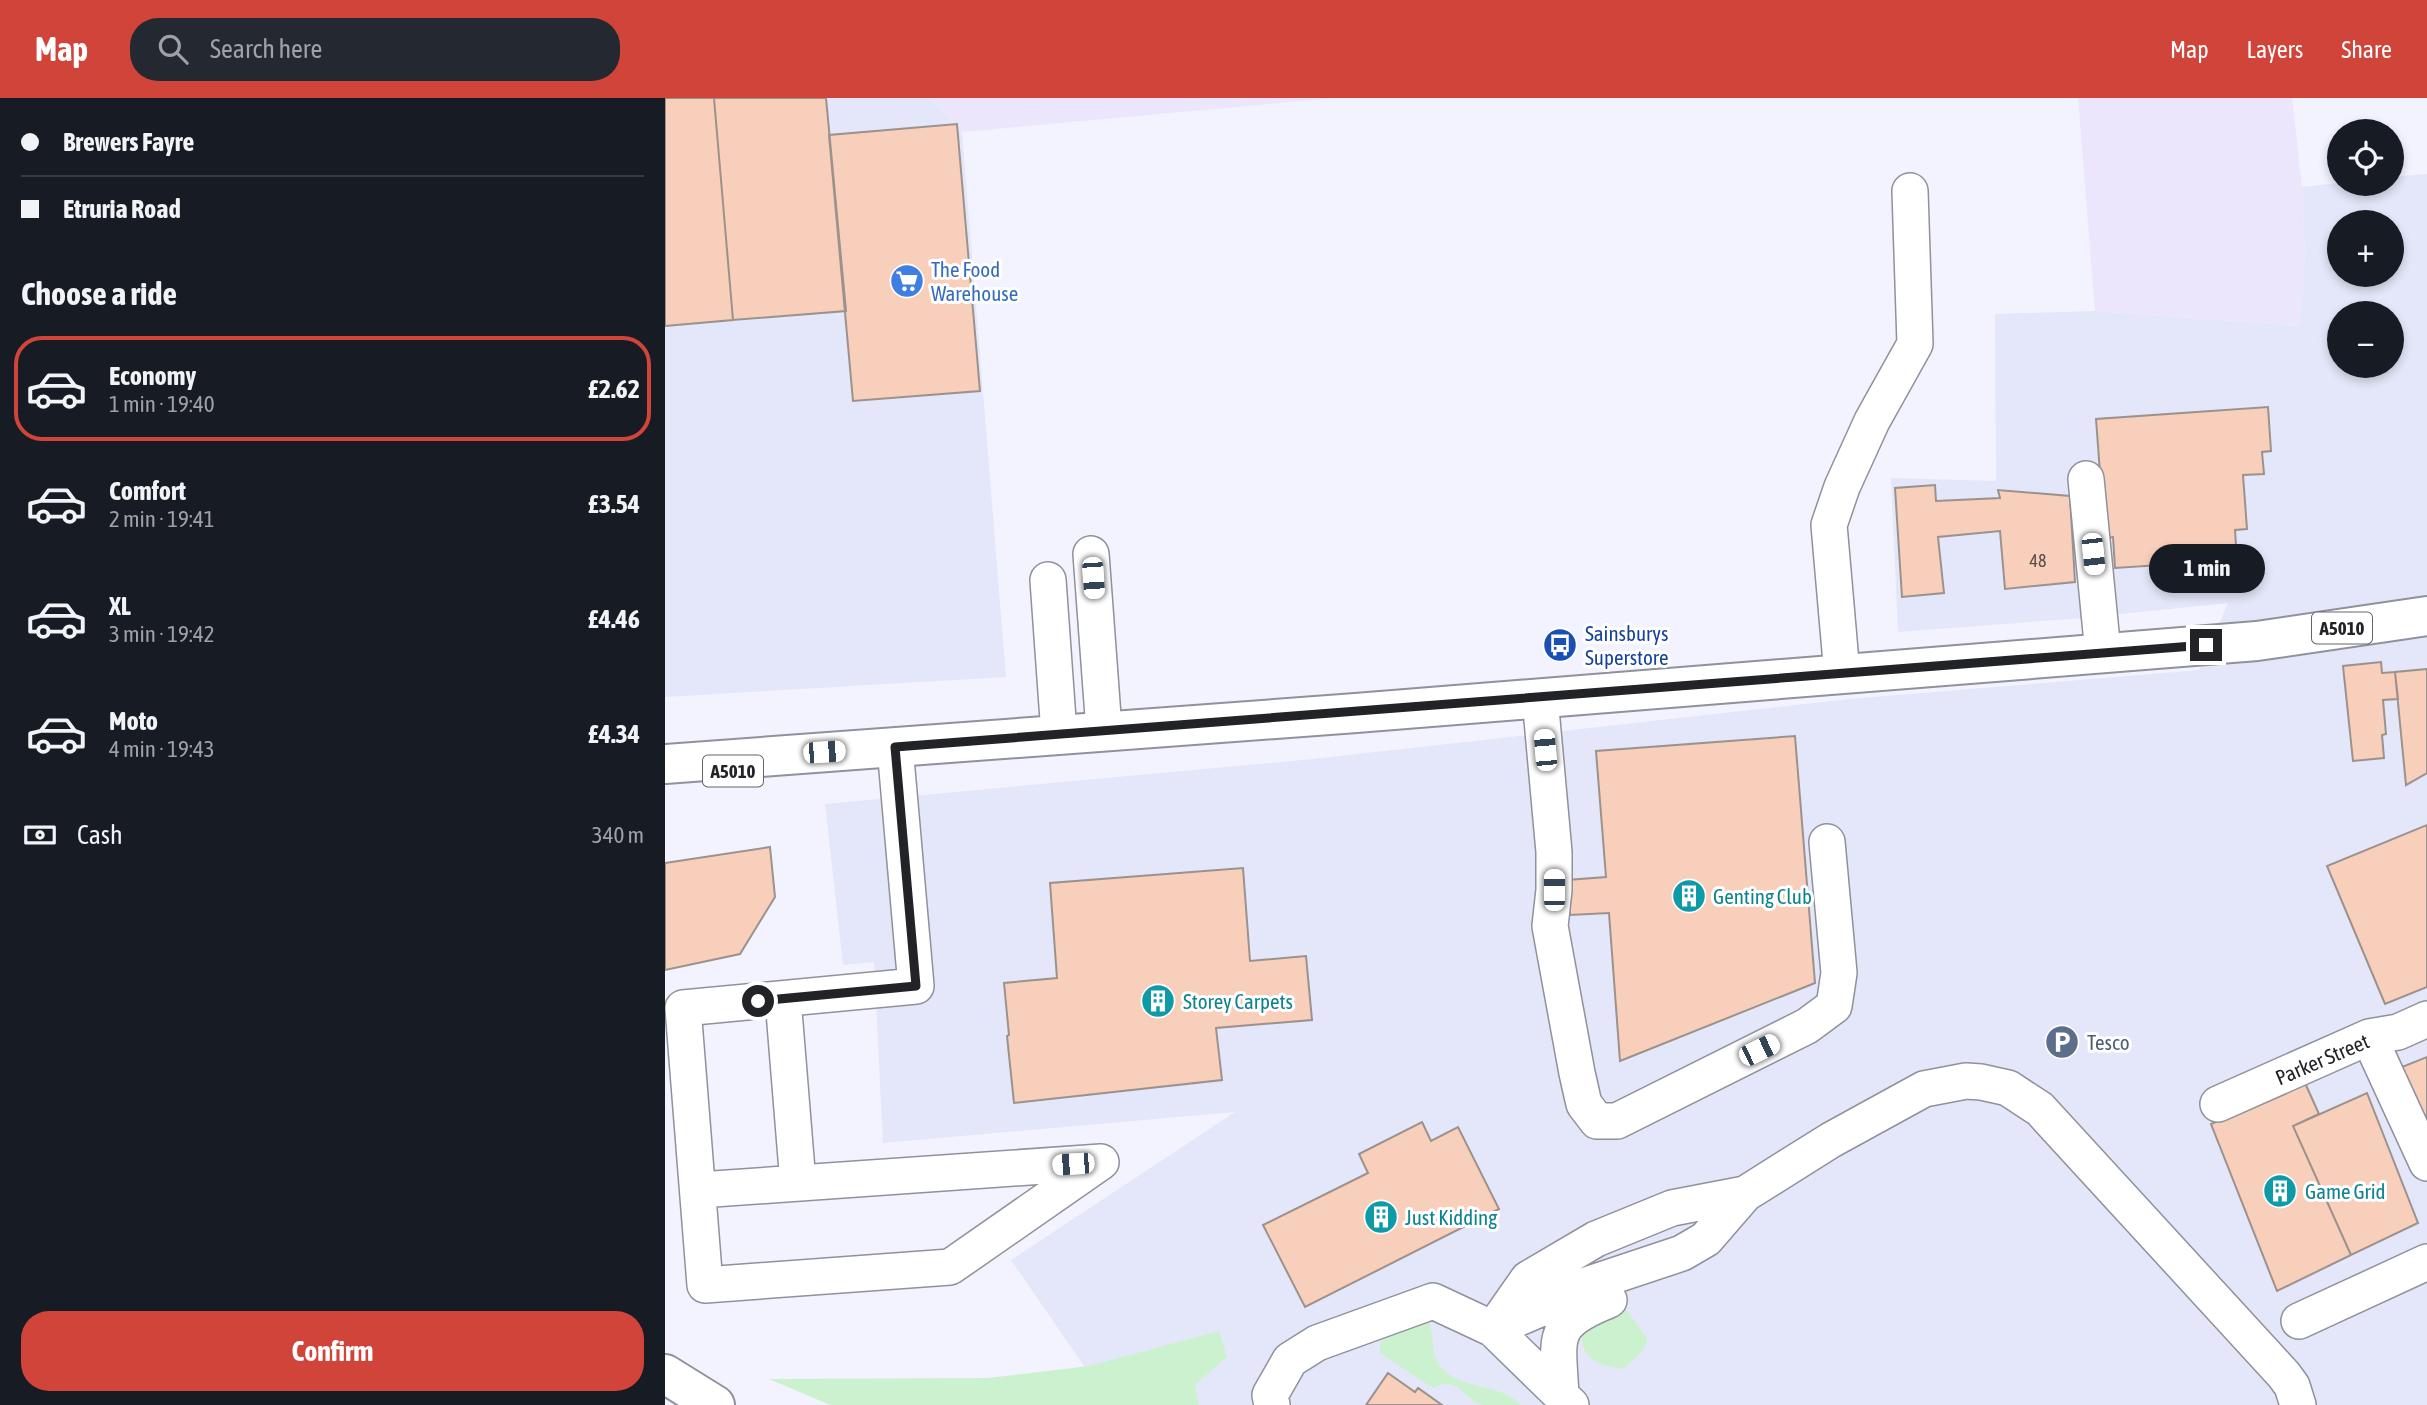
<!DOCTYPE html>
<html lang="en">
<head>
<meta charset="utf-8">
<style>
  :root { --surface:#171b24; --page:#242831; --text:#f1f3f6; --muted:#9ea1a6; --line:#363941; --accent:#d14439 }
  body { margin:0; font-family:"Asap Condensed",sans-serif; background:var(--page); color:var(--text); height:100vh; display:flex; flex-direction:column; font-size:26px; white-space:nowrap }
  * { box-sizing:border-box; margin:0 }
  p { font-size:23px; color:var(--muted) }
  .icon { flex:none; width:38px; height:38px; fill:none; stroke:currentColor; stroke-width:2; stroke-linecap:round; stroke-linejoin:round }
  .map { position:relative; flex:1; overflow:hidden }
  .drawer { display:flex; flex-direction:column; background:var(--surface); width:665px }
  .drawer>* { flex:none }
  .banner { display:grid; align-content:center; height:154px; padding:0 21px; background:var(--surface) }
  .tools { position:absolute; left:1662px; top:21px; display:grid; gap:14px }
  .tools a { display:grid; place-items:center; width:77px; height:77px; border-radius:50%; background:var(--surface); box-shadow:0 4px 10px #0003; font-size:35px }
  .end { position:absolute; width:32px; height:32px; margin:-16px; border:9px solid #222327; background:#fff; box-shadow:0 0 0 4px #fff }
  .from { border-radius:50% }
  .bubble { position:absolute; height:49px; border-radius:24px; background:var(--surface); box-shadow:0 4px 10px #0003; font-size:23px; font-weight:700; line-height:49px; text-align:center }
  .car { position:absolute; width:21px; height:42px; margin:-21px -10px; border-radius:9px; box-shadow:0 0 5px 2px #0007; background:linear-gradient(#fff 24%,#345 0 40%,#fff 0 76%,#345 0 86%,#fff 0) }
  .banner b { display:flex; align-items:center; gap:24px; height:66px; font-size:26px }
  .banner b+b { border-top:2px solid var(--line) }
  .banner i { width:18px; height:18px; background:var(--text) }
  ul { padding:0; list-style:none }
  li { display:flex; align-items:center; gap:21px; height:105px; margin:0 14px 10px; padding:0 7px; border:4px solid transparent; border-radius:28px }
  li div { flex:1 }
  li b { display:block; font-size:26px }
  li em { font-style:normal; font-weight:700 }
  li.current { border-color:var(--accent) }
  li>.icon { width:63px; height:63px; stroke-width:1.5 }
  h2 { padding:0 21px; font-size:32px; line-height:84px }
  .pay { display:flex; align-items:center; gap:18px; height:77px; padding:0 21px; font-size:26px }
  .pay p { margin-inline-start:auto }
  .button { display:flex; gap:14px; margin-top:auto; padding:14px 21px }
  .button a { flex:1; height:80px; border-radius:28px; background:var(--accent); color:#fff; font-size:28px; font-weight:700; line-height:80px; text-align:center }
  header { display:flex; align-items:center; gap:42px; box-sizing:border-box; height:98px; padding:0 35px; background:var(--accent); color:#fff }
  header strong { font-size:33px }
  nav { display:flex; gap:38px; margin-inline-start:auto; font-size:24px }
  .search { width:490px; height:63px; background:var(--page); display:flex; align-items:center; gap:18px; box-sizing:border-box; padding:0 24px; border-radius:28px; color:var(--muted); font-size:26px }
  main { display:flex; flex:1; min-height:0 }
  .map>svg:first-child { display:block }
  .built { fill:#e4e7f9; fill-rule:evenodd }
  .industrial { fill:#ece6fc }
  .green { fill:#ccf1cf }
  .building { fill:#f8cfbb; stroke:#9c928d; stroke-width:2 }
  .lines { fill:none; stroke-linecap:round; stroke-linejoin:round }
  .minor-casing { stroke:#8f919b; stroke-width:38 }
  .major-casing { stroke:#8f919b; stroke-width:42 }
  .minor { stroke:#fff; stroke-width:35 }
  .major { stroke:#fff; stroke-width:38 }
  .route { stroke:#222327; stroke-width:9 }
  .labels { text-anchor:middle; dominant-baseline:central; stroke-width:6; stroke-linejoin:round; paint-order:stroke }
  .number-label { font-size:18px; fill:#584e4c }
  .shield { fill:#fff; stroke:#646568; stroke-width:2 }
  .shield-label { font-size:19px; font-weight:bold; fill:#222327 }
  .shop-label { font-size:21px; fill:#366cbe; stroke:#fff; text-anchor:start }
  .transit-label { font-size:21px; fill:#164399; stroke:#fff; text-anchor:start }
  .culture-label { font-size:21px; fill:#0d838f; stroke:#fff; text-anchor:start }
  .service-label { font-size:21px; fill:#4e5e75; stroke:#fff; text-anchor:start }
  .street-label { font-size:21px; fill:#222327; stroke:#fff }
</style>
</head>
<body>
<header>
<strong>Map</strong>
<div class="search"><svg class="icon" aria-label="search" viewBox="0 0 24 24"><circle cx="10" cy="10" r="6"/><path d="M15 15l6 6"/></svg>Search here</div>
<nav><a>Map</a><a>Layers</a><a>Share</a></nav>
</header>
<main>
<section class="drawer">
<div class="banner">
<b><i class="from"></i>Brewers Fayre</b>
<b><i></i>Etruria Road</b>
</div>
<h2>Choose a ride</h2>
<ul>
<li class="current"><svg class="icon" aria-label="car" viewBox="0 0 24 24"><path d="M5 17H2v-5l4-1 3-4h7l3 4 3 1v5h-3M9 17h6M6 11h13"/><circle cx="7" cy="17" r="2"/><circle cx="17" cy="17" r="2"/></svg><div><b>Economy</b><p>1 min · 19:40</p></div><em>£2.62</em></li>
<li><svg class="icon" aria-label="car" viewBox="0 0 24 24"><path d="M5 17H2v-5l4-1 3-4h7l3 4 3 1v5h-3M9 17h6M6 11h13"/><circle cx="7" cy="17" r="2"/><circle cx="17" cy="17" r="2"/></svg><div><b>Comfort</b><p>2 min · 19:41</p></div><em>£3.54</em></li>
<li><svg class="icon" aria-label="car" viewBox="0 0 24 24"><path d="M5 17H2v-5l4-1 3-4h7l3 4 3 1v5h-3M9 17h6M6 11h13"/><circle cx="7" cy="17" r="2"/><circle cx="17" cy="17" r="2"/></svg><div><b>XL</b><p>3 min · 19:42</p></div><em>£4.46</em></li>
<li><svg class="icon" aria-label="car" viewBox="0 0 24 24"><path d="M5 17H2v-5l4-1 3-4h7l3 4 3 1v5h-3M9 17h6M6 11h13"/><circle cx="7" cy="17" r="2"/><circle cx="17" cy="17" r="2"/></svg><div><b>Moto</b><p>4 min · 19:43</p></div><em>£4.34</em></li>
</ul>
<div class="pay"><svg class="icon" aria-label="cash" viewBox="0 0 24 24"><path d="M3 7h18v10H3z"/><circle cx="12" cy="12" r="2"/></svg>Cash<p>340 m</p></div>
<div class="button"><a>Confirm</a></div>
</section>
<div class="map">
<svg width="1762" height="1307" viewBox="0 0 1762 1307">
  <rect width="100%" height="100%" fill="#f2f3fe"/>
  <path class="built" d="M0 0H264L297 34 341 579 0 599Z
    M1762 76V1307H534L530 1287 560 1260 428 1281 346 1162 570 1014 218 1045 209 864 178 867 160 706 647 661 1185 601 1534 572 1563 505 1418 520 1233 534 1226 380 1331 383 1330 216 1430 213 1635 228 1640 157 1637 89 1675 85 1727 86V79ZM1675 124H1727V177H1675ZM1675 215H1727V268H1675Z"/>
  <path class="industrial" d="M264 0H669L297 34Z
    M1413 0H1627L1637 89 1640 157 1635 228 1430 213Z"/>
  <path class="green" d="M957 1209 961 1211 981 1239 982 1245 976 1255 958 1271C950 1269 939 1268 931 1264 918 1256 911 1240 923 1228 931 1220 946 1215 957 1209Z
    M763 1222C770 1235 765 1256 776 1269 797 1294 835 1284 856 1307 845 1307 827 1307 817 1307 796 1299 794 1277 768 1290L715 1255V1245L729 1231Z
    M554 1233 562 1259 530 1287 534 1307H165L104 1281 323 1280 424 1268Z"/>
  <path class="building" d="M0 0H49L68 222 0 228Z
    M49 0H161L181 213 68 222Z
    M292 26 315 293 188 303 164 37Z
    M1603 309 1606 353 1597 354 1599 376 1578 377 1582 431 1570 432 1572 462 1450 470 1448 439 1440 441 1431 321Z
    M1270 387 1271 403 1335 400 1333 392 1405 398 1410 484 1340 491 1335 433 1273 439 1279 495 1237 499 1230 390Z
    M1716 564 1717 575 1730 574 1733 601 1718 602 1721 636 1717 637 1719 660 1688 663 1678 568Z
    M1762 571V675L1741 687 1730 574Z
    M1130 638 1150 885 955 963 944 815 905 817 902 782 941 779 931 653Z
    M1762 727V889L1720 906 1662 768Z
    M105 749 110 799 75 856 0 872V765Z
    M578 770 585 863 641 858 647 922 551 930 557 982 349 1005 342 938 344 937 339 885 392 880 385 785Z
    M1762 959V1029L1737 969Z
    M1640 985 1654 1016 1628 1028 1686 1157 1612 1193 1546 1026Z
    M1702 995 1753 1125 1686 1157 1628 1028Z
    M757 1024 766 1043 793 1029 834 1111 640 1209 598 1127 703 1075 694 1056Z
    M723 1275 750 1294 753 1290 777 1307H701Z"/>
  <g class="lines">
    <g class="minor-casing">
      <path id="minor" d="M1421 381 1438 555
        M426 456 439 632
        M383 482 394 636
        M1177 576 1164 427 1177 389 1207 323 1250 246 1245 93
        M875 600 889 754V792L885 828 912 975 919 1006 932 1023H952L1142 928 1169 908 1174 875 1162 744
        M118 901 133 1085
        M1704 939 1762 1065
        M1553 1006 1704 939 1733 934 1762 921
        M34 1092 436 1064 285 1169 40 1187 18 910 251 888 230 649
        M1634 1223 1762 1164
        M828 1231 884 1207 921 1187 1017 1155 1041 1141 1080 1096 1166 1042 1259 991 1301 983 1316 984 1343 990 1375 1011 1619 1277 1627 1288 1633 1307
        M828 1231 863 1181 931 1141 1007 1110 1080 1096
        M896 1297C893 1238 884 1226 944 1202
        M607 1307 605 1297 625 1262 652 1245 768 1203 828 1231 906 1307"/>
    </g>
    <g class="major-casing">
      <path id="major" d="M0 666 691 615 1592 543 1762 518
        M0 1276 50 1307"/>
    </g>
    <use href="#minor" class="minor"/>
    <use href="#major" class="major"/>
  </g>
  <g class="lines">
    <path class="route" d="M93 903 251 888 230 649 1541 547"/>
  </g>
  <defs>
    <g id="supermarket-disc" transform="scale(1.75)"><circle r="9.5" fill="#3f7fe0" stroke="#fff"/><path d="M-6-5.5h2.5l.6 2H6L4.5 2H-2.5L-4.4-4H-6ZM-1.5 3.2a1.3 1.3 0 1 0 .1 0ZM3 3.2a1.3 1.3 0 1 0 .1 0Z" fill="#fff"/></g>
    <g id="bus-disc" transform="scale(1.75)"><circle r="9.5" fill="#1a4fb4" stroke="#fff"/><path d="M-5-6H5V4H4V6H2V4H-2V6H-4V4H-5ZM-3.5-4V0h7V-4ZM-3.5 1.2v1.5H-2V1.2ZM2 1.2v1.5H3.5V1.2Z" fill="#fff"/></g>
    <g id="building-disc" transform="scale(1.75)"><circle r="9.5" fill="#0f9aa8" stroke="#fff"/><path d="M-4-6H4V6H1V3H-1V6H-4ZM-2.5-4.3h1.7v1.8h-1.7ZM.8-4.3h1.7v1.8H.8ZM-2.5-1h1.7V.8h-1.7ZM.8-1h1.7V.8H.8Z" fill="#fff"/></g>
    <g id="parking-disc" transform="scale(1.75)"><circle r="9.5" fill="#5c6f8a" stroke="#fff"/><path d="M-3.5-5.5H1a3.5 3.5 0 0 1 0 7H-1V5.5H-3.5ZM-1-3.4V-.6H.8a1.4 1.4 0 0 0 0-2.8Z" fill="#fff"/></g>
  </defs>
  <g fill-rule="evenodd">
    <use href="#supermarket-disc" x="242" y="183"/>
    <use href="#bus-disc" x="895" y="547"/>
    <use href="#building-disc" x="1024" y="798"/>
    <use href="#building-disc" x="493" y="903"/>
    <use href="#parking-disc" x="1397" y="944"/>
    <use href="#building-disc" x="1615" y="1093"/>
    <use href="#building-disc" x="716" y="1119"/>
  </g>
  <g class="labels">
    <g class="number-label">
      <text x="1373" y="462">48</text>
    </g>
    <g class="shield">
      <rect x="1647" y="514.5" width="60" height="31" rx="5"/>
      <rect x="38" y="657.5" width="60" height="31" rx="5"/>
    </g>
    <g class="shield-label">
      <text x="1677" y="530">A5010</text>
      <text x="68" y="673">A5010</text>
    </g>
    <g class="shop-label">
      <text x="266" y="171">The Food<tspan x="266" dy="24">Warehouse</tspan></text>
    </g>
    <g class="transit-label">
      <text x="920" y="535">Sainsburys<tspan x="920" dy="24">Superstore</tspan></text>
    </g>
    <g class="culture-label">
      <text x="1048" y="798">Genting Club</text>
      <text x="518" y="903">Storey Carpets</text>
      <text x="1640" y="1093">Game Grid</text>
      <text x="740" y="1119">Just Kidding</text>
    </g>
    <g class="service-label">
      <text x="1422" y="944">Tesco</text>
    </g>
    <g class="street-label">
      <text transform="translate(1657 961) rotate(-23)">Parker Street</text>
    </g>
  </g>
</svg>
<div class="tools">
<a><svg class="icon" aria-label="locate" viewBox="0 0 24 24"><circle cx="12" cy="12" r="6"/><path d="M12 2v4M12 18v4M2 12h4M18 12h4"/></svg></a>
<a>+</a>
<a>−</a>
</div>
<i class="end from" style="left:93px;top:903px"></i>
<i class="end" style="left:1541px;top:547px"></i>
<div class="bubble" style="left:1484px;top:446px;width:116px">1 min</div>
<i class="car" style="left:1428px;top:456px;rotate:174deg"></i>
<i class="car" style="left:428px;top:480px;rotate:176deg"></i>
<i class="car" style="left:880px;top:652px;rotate:355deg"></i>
<i class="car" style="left:159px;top:654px;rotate:86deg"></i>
<i class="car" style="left:889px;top:792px;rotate:0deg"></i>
<i class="car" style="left:1094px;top:952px;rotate:64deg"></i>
<i class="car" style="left:408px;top:1066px;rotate:266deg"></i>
</div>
</main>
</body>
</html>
